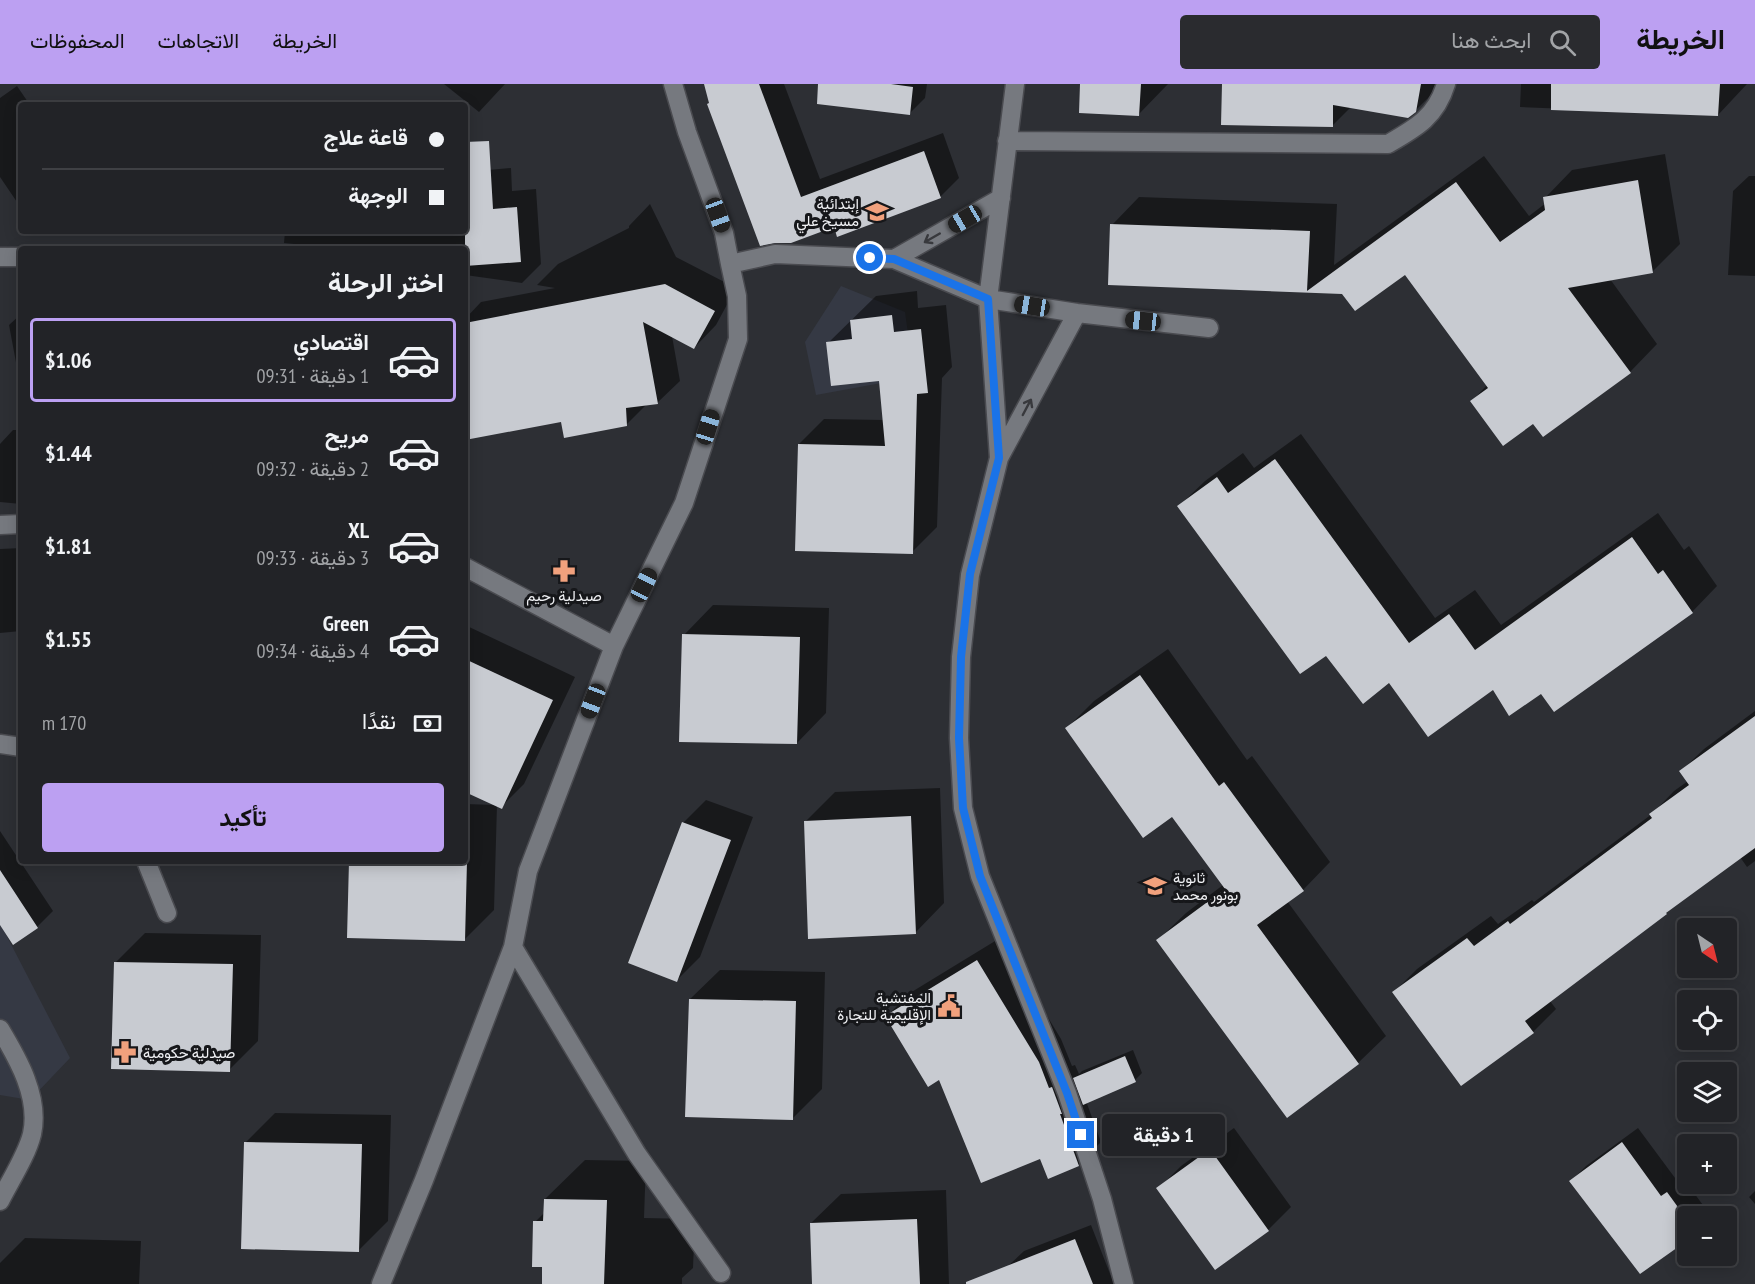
<!DOCTYPE html>
<html lang="ar">
<head>
<meta charset="utf-8">
<style>
  :root { --surface:#222327; --page:#2a2b2f; --text:#f1f3f6; --muted:#a2a4a7; --line:#3f4044; --accent:#bca0f2 }
  body { margin:0; font-family:"PT Sans Narrow",Vazirmatn,sans-serif; background:var(--page); color:var(--text); direction:rtl; height:100vh; display:flex; flex-direction:column; font-size:22px; white-space:nowrap }
  * { box-sizing:border-box; margin:0 }
  p { font-size:20px; color:var(--muted) }
  .icon { flex:none; width:33px; height:33px; fill:none; stroke:currentColor; stroke-width:2; stroke-linecap:round; stroke-linejoin:round }
  .map { position:relative; flex:1; overflow:hidden; direction:ltr }
  .details { position:absolute; left:18px; top:162px; width:450px; height:618px; display:flex; flex-direction:column; background:var(--surface); border-radius:6px; box-shadow:0 3px 15px #0003,0 0 0 2px var(--line); direction:rtl }
  .details>* { flex:none }
  .hud { position:absolute; left:18px; top:18px; width:450px; height:132px; border-radius:6px; box-shadow:0 3px 15px #0003,0 0 0 2px var(--line); direction:rtl; display:grid; align-content:center; height:132px; padding:0 24px; background:var(--surface) }
  .needle { width:39px; rotate:145deg }
  .fabs { position:absolute; left:1677px; top:834px; display:grid; gap:12px }
  .fabs a { display:grid; place-items:center; width:60px; height:60px; border-radius:6px; background:var(--surface); box-shadow:0 3px 15px #0003,0 0 0 2px var(--line); font-size:30px }
  .end { position:absolute; width:27px; height:27px; margin:-14px; border:8px solid #1a73e8; background:#fff; box-shadow:0 0 0 3px #fff }
  .from { border-radius:50% }
  .bubble { position:absolute; height:42px; border-radius:6px; background:var(--surface); box-shadow:0 3px 15px #0003,0 0 0 2px var(--line); font-size:20px; font-weight:700; line-height:42px; text-align:center; direction:rtl }
  .car { position:absolute; width:18px; height:36px; margin:-18px -9px; border-radius:8px; box-shadow:0 0 4px 2px #0007; background:linear-gradient(#222 24%,#8ab4d8 0 40%,#222 0 76%,#8ab4d8 0 86%,#222 0) }
  .hud b { display:flex; align-items:center; gap:21px; height:57px; font-size:22px }
  .hud b+b { border-top:2px solid var(--line) }
  .hud i { width:15px; height:15px; background:var(--text) }
  ul { padding:0; list-style:none }
  li { display:flex; align-items:center; gap:18px; height:84px; margin:0 12px 9px; padding:0 12px; border:3px solid transparent; border-radius:6px }
  li div { flex:1 }
  li b { display:block; font-size:22px }
  li em { font-style:normal; font-weight:700 }
  li.selected { border-color:var(--accent) }
  li>.icon { width:54px; height:54px; stroke-width:1.5 }
  h2 { padding:0 24px; font-size:27px; line-height:72px }
  .pay { display:flex; align-items:center; gap:15px; height:66px; padding:0 24px; font-size:22px }
  .pay p { margin-inline-start:auto }
  .cta { display:flex; gap:12px; margin-top:auto; padding:12px 24px }
  .cta a { flex:1; height:69px; border-radius:6px; background:var(--accent); color:#111; font-size:24px; font-weight:700; line-height:69px; text-align:center }
  header { display:flex; align-items:center; gap:36px; box-sizing:border-box; height:84px; padding:0 30px; background:var(--accent); color:#111 }
  header strong { font-size:28px }
  nav { display:flex; gap:33px; margin-inline-start:auto; font-size:21px }
  .search { width:420px; height:54px; background:var(--page); display:flex; align-items:center; gap:15px; box-sizing:border-box; padding:0 21px; border-radius:6px; color:var(--muted); font-size:22px }
  .map>svg:first-child { display:block }
  .built { fill:#353944 }
  .shadow { fill:#0007 }
  .building { fill:#c8cbd1 }
  .lines { fill:none; stroke-linecap:round; stroke-linejoin:round }
  .minor-casing { stroke:#4a4b50; stroke-width:21 }
  .minor { stroke:#76797f; stroke-width:18 }
  .oneway { stroke:#38393d }
  .route { stroke:#1a73e8; stroke-width:8 }
  .labels { text-anchor:middle; dominant-baseline:central; stroke-width:6; stroke-linejoin:round; paint-order:stroke }
  .poi-label { font-size:15px; fill:#f0f1f4; stroke:#16171a; text-anchor:end }
</style>
</head>
<body>
<header>
<strong>الخريطة</strong>
<div class="search"><svg class="icon" aria-label="search" viewBox="0 0 24 24"><circle cx="10" cy="10" r="6"/><path d="M15 15l6 6"/></svg>ابحث هنا</div>
<nav><a>الخريطة</a><a>الاتجاهات</a><a>المحفوظات</a></nav>
</header>
<div class="map">
<svg width="1755" height="1200" viewBox="0 0 1755 1200">
  <rect width="100%" height="100%" fill="#2d2f34"/>
  <path class="built" d="M841 202 905 228 914 293 816 311 805 258Z
    M0 839 70 974 30 1016 0 1011Z"/>
  <path class="shadow" d="M444 0H505L479 28Z
    M705 0H784L820 95 943 49 959 94 940 113 835 142 791 158 710 18Z
    M849 0H927L925 14 909 30Z
    M1081 0H1168L1139 30Z
    M1224 0H1437L1436 6 1415 27 1351 23 1332 42Z
    M1521 0H1747L1718 31 1520 23Z
    M17 2 30 21H21V120L19 121 0 93V14Z
    M1665 70 1680 160 1653 187 1610 195 1657 260 1630 288 1533 338 1472 317 1487 301 1405 188 1343 208 1109 199 1112 141 1139 113 1337 120 1334 181 1484 72 1529 132 1546 119 1545 114 1572 86Z
    M511 84 512 107 536 105 541 180 522 199 465 191V165H346L284 159 285 147H465V85L477 87Z
    M1749 92H1755V192L1728 191 1733 107Z
    M650 120 676 173 736 204 716 241 694 264 672 252 680 297 657 319 647 320 626 341 562 336 465 354V235L481 218 555 204 537 201 558 180 629 144V142Z
    M917 207 918 224 946 221 952 283 942 294 937 443 912 468 799 360 824 335 884 336 880 296 828 259 876 212Z
    M21 230V305L9 241Z
    M13 346H21V420L0 418V360Z
    M1301 350 1435 534 1475 506 1501 541 1658 429 1684 466 1689 462 1717 502 1692 528 1542 608 1389 597 1326 570 1179 422 1205 397 1243 369 1254 384Z
    M21 464V547L0 549V465Z
    M713 521 829 524 826 629 797 659 684 551Z
    M465 541 575 593 524 700 501 723 497 721 494 826 465 855 351 777H465V720L496 721 465 706Z
    M1168 565 1247 676 1252 672 1330 778 1303 806 1287 817 1386 952 1358 979 1158 856 1186 829 1223 801 1172 731 1067 644 1094 617Z
    M1755 627V777L1747 783 1740 773 1674 821 1666 829 1550 917 1556 925 1533 948 1394 908 1417 885 1491 832 1498 840 1532 816 1534 818 1652 730 1674 707 1688 697 1681 687 1704 665Z
    M940 704 944 819 915 849 805 738 835 708Z
    M706 716 753 733 700 873 677 896 683 739Z
    M0 747 53 827 37 843 0 838Z
    M145 849 261 851 258 957 229 986 116 878Z
    M1000 854 1061 955 1072 982 1075 981 1079 990 1082 987 1133 966 1142 989 1135 996 1086 1017 1101 1058 1078 1081 1040 1073 940 994 887 932 910 909Z
    M720 886 825 888 822 1005 793 1034 690 915Z
    M275 1029 391 1031 388 1137 359 1166 246 1058Z
    M1234 1044 1291 1123 1268 1146 1158 1105 1181 1082Z
    M1638 1044 1678 1098 1683 1094 1711 1132H1688V1154L1571 1097 1586 1082Z
    M585 1076 646 1077 644 1134 695 1135 693 1184 682 1194V1200H543L544 1182 535 1138 545 1128V1115Z
    M946 1106 949 1200H814L811 1139 841 1110Z
    M1755 1107V1120L1749 1113Z
    M1091 1141 1114 1200H1015L1008 1182 1024 1167Z
    M25 1154 141 1157 139 1200H0V1179Z"/>
  <path class="building" d="M704 0H759L801 113 924 67 941 114 837 153 834 143 791 159H775L760 162 707 20 709 19Z
    M818 0H891L913 3 910 31 817 20Z
    M1080 0H1141L1139 32 1079 29Z
    M1222 0H1421L1416 28 1408 34 1333 21V43L1221 41Z
    M1551 0H1720L1718 32 1551 26Z
    M489 57 493 125 517 123 521 178 465 182V58Z
    M1638 96 1653 189 1568 204 1631 289 1543 353 1533 340 1503 362 1470 317 1488 304 1405 191 1355 227 1342 210 1108 201 1110 140 1310 147 1307 207 1456 98 1500 158 1545 126 1543 113Z
    M665 200 715 227 694 265 643 238 658 320 626 324 627 342 564 354 561 338 465 356V239Z
    M892 231 894 248 921 245 928 309 917 310 913 470 795 467 798 360 885 362 879 297 831 302 826 258 852 255 850 236Z
    M1275 375 1409 559 1449 530 1475 566 1632 453 1658 490 1663 486 1693 529 1554 628 1541 610 1509 632 1493 606 1428 653 1389 599 1363 620 1326 572 1300 590 1177 422 1217 393 1228 409Z
    M682 550 800 553 797 660 679 658Z
    M465 575 553 616 502 725 465 708Z
    M1140 591 1219 702 1224 698 1304 807 1257 841 1359 980 1287 1034 1156 856 1225 805 1172 733 1143 754 1065 644Z
    M1755 632V764L1666 829 1667 830 1525 937 1534 949 1461 1002 1392 908 1467 854 1474 862 1508 837 1510 840 1652 734 1649 730 1689 701 1679 687Z
    M911 732 916 850 808 855 804 737Z
    M682 738 731 756 677 898 628 879Z
    M349 777H467L465 857 347 854Z
    M0 786 38 844 13 861 0 841Z
    M977 876 1039 978 1049 1004 1052 1003 1062 1030H1060L1079 1082 1048 1095 1040 1075 981 1099 939 996 928 1003 885 932Z
    M114 878 233 880 230 988 111 985Z
    M689 915 796 917 793 1036 685 1033Z
    M1125 972 1136 998 1083 1021 1073 994Z
    M244 1058 362 1060 359 1168 241 1165Z
    M1622 1058 1661 1112 1667 1108 1688 1137V1156L1640 1190 1569 1097Z
    M1210 1065 1269 1147 1215 1186 1156 1104Z
    M544 1115 607 1116 604 1200H542V1183H532L533 1137H543Z
    M917 1135 920 1200H812L810 1139Z
    M1075 1155 1093 1200H966V1198Z"/>
  <g class="lines">
    <g class="minor-casing">
      <path id="minor" d="M673 0 687 48 724 149 730 180
        M1015 0 988 215 1077 229 1209 244
        M1007 57 1388 60C1416 44 1436 33 1446 0
        M0 173H21
        M894 175 1001 114
        M1077 229 999 374 970 491 961 573 959 654 963 724 980 792 1067 1009 1102 1115 1124 1200
        M0 441 21 440
        M465 483 614 562
        M0 660 21 663
        M146 777 167 829
        M513 863 637 1070 721 1189
        M0 945C18 975 40 1013 32 1050 27 1071 10 1097 0 1117
        M381 1200 424 1096 513 863 528 787 614 562 684 419 738 255 737 212 730 180 775 170 894 175 988 215 999 374"/>
    </g>
    <use href="#minor" class="minor"/>
  </g>
  <defs><path id="oneway-shaft" d="M-6 0H5M1.5-3L5.5 0L1.5 3" fill="none" stroke-width="1.6" stroke-linecap="round" stroke-linejoin="round" transform="scale(1.5)"/></defs>
  <g class="oneway">
    <use href="#oneway-shaft" transform="translate(932 154) rotate(150)"/>
    <use href="#oneway-shaft" transform="translate(1027 323) rotate(-62)"/>
  </g>
  <g class="lines">
    <path class="route" d="M870 174 894 175 988 215 999 374 970 490 961 573 959 654 963 724 980 792 1067 1009 1081 1051"/>
  </g>
  <defs>
    <g id="school-bare" transform="scale(1.8)"><path d="M0-5L7-2L0 1L-7-2ZM-4 1L0 2.5L4 1V4Q0 6-4 4Z" fill="#f1a17d" stroke="#16171a" stroke-width="2.5" paint-order="stroke"/></g>
    <g id="pharmacy-bare" transform="scale(1.8)"><path d="M-2-6h4v4h4v4h-4v4h-4v-4h-4v-4h4Z" fill="#f1a17d" stroke="#16171a" stroke-width="2.5" paint-order="stroke"/></g>
    <g id="civic-bare" transform="scale(1.8)"><path d="M-.6-6.5H3V-4.5H.6V-3L4-1V1h2V6H-6V1h2V-1L-.6-3ZM-1.2 2.5V6h2.4V2.5Z" fill="#f1a17d" stroke="#16171a" stroke-width="2.5" paint-order="stroke"/></g>
  </defs>
  <g fill-rule="evenodd">
    <use href="#school-bare" x="877" y="128"/>
    <use href="#pharmacy-bare" x="564" y="487"/>
    <use href="#school-bare" x="1155" y="802"/>
    <use href="#civic-bare" x="949" y="922"/>
    <use href="#pharmacy-bare" x="125" y="968"/>
  </g>
  <g class="labels">
    <g class="poi-label">
      <text x="859" y="119">إبتدائية<tspan x="859" dy="17">مسيخ علي</tspan></text>
      <text x="564" y="511" text-anchor="middle">صيدلية رحيم</text>
      <text x="1173" y="793" text-anchor="start">ثانوية<tspan x="1173" dy="17">بونور محمد</tspan></text>
      <text x="931" y="913">المفتشية<tspan x="931" dy="17">الإقليمية للتجارة</tspan></text>
      <text x="143" y="968" text-anchor="start">صيدلية حكومية</text>
    </g>
  </g>
</svg>
<div class="fabs">
<a><svg class="needle" viewBox="-14 -14 28 28"><path d="M0-13l5 13h-10z" fill="#e53935"/><path d="M0 13l5-13h-10z" fill="#a2a4a7"/></svg></a>
<a><svg class="icon" aria-label="locate" viewBox="0 0 24 24"><circle cx="12" cy="12" r="6"/><path d="M12 2v4M12 18v4M2 12h4M18 12h4"/></svg></a>
<a><svg class="icon" aria-label="layers" viewBox="0 0 24 24"><path d="M12 4l9 5-9 5-9-5zM3 14l9 5 9-5"/></svg></a>
<a>+</a>
<a>−</a>
</div>
<i class="end from" style="left:870px;top:174px"></i>
<i class="end" style="left:1081px;top:1051px"></i>
<div class="bubble" style="left:1102px;top:1030px;width:123px">1 دقيقة</div>
<i class="car" style="left:718px;top:131px;rotate:160deg"></i>
<i class="car" style="left:965px;top:135px;rotate:240deg"></i>
<i class="car" style="left:1032px;top:222px;rotate:279deg"></i>
<i class="car" style="left:1143px;top:237px;rotate:276deg"></i>
<i class="car" style="left:708px;top:343px;rotate:17deg"></i>
<i class="car" style="left:644px;top:501px;rotate:26deg"></i>
<i class="car" style="left:593px;top:617px;rotate:201deg"></i>
<div class="hud">
<b><i class="from"></i>قاعة علاج</b>
<b><i></i>الوجهة</b>
</div>
<section class="details">
<h2>اختر الرحلة</h2>
<ul>
<li class="selected"><svg class="icon" aria-label="car" viewBox="0 0 24 24"><path d="M5 17H2v-5l4-1 3-4h7l3 4 3 1v5h-3M9 17h6M6 11h13"/><circle cx="7" cy="17" r="2"/><circle cx="17" cy="17" r="2"/></svg><div><b>اقتصادي</b><p>1 دقيقة · 09:31</p></div><em>$1.06</em></li>
<li><svg class="icon" aria-label="car" viewBox="0 0 24 24"><path d="M5 17H2v-5l4-1 3-4h7l3 4 3 1v5h-3M9 17h6M6 11h13"/><circle cx="7" cy="17" r="2"/><circle cx="17" cy="17" r="2"/></svg><div><b>مريح</b><p>2 دقيقة · 09:32</p></div><em>$1.44</em></li>
<li><svg class="icon" aria-label="car" viewBox="0 0 24 24"><path d="M5 17H2v-5l4-1 3-4h7l3 4 3 1v5h-3M9 17h6M6 11h13"/><circle cx="7" cy="17" r="2"/><circle cx="17" cy="17" r="2"/></svg><div><b>XL</b><p>3 دقيقة · 09:33</p></div><em>$1.81</em></li>
<li><svg class="icon" aria-label="car" viewBox="0 0 24 24"><path d="M5 17H2v-5l4-1 3-4h7l3 4 3 1v5h-3M9 17h6M6 11h13"/><circle cx="7" cy="17" r="2"/><circle cx="17" cy="17" r="2"/></svg><div><b>Green</b><p>4 دقيقة · 09:34</p></div><em>$1.55</em></li>
</ul>
<div class="pay"><svg class="icon" aria-label="cash" viewBox="0 0 24 24"><path d="M3 7h18v10H3z"/><circle cx="12" cy="12" r="2"/></svg>نقدًا<p>170 m</p></div>
<div class="cta"><a>تأكيد</a></div>
</section>
</div>
</body>
</html>
